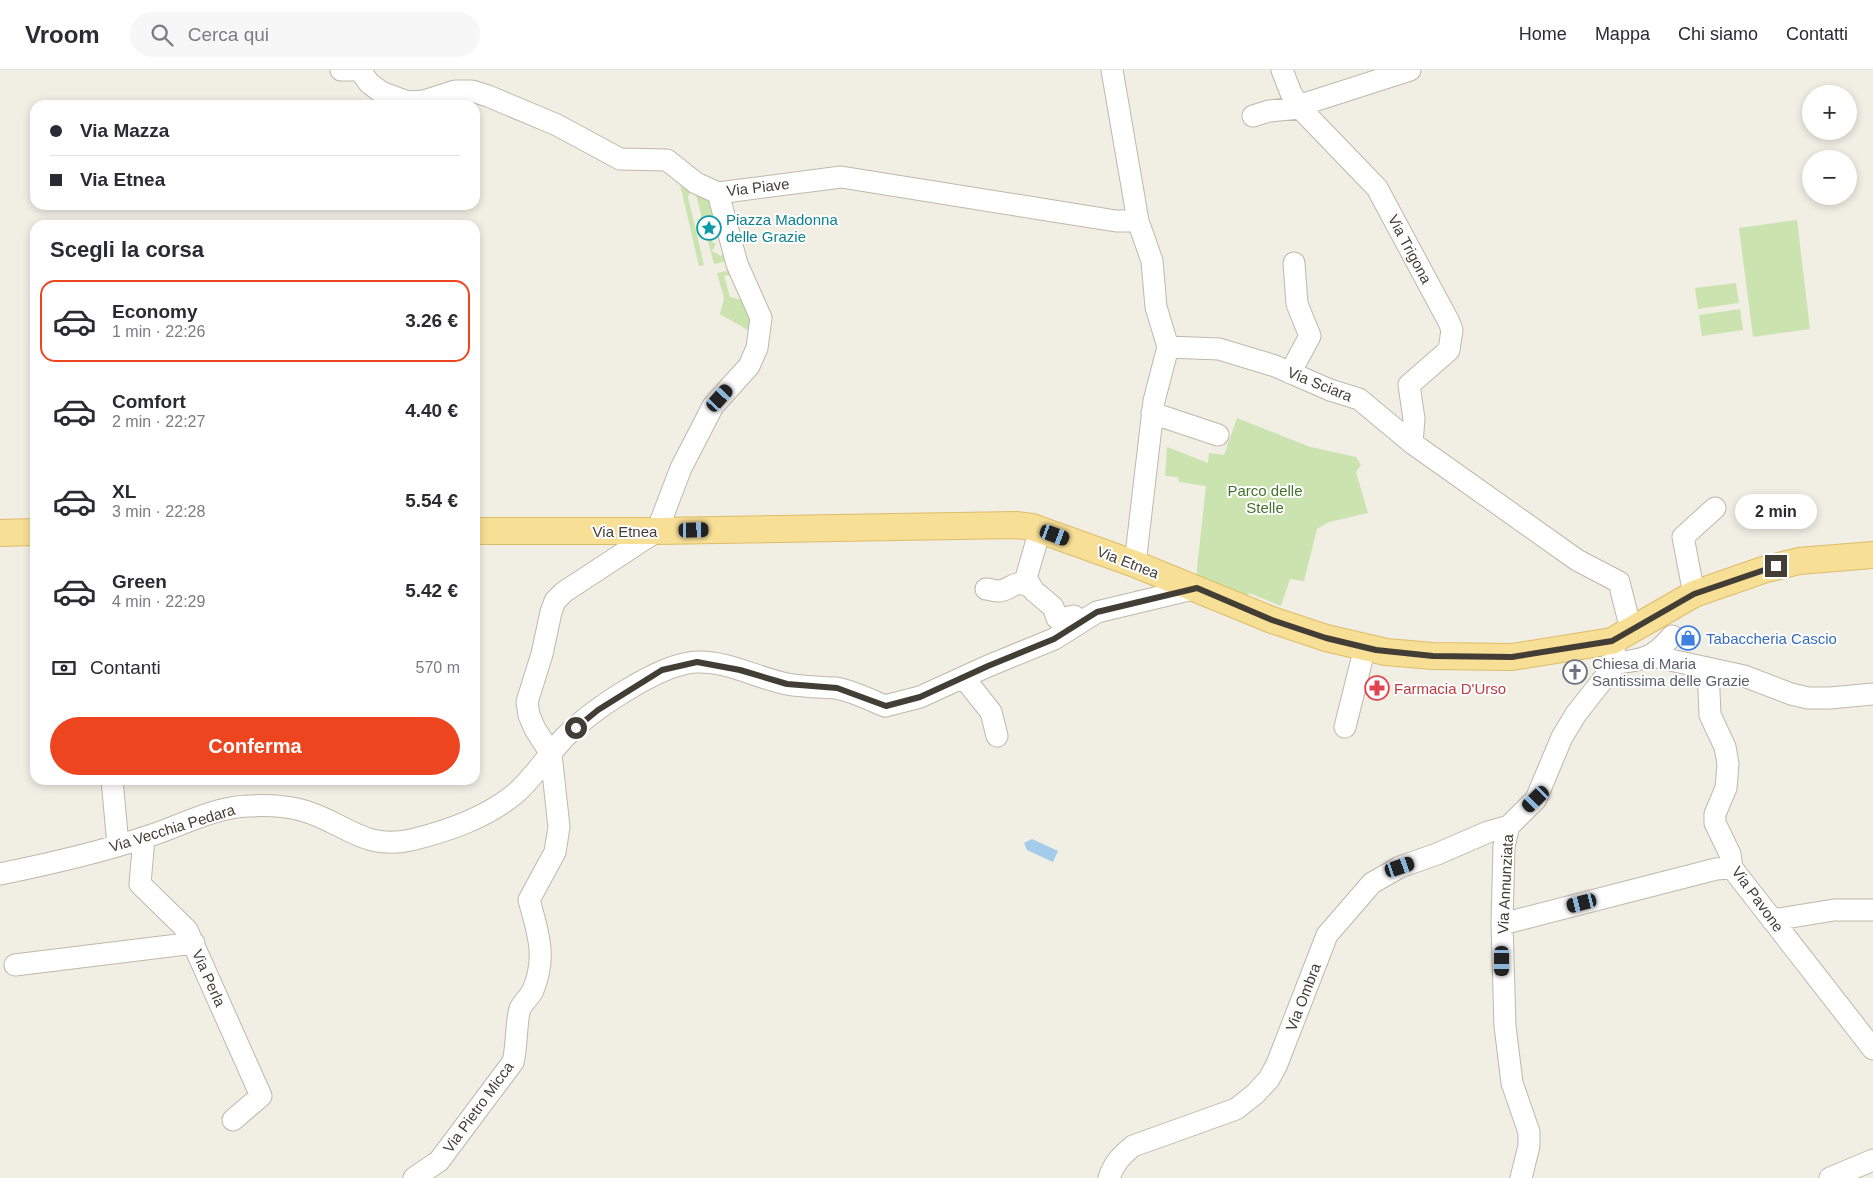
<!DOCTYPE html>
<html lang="it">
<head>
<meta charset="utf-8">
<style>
  :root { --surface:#fff; --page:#f7f7f7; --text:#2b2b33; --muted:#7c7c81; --line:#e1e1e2; --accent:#ed451f }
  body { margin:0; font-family:Helvetica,sans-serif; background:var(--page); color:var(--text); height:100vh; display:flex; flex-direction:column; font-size:19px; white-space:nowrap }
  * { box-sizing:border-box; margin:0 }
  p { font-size:16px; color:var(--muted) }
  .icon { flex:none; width:28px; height:28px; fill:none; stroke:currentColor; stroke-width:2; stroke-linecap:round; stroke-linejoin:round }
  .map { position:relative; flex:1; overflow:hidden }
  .details { position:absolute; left:30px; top:150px; width:450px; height:565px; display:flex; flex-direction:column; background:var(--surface); border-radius:15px; box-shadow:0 2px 8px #0003 }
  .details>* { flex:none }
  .banner { position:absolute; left:30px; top:30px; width:450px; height:110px; border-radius:15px; box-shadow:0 2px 8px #0003; display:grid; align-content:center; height:110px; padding:0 20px; background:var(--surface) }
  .fabs { position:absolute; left:1802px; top:15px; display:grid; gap:10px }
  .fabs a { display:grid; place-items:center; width:55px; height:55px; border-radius:50%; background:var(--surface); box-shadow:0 2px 8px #0003; font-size:25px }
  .end { position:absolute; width:22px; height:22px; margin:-11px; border:6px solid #433e35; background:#fff; box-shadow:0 0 0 2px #fff }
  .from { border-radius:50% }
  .bubble { position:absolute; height:35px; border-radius:18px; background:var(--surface); box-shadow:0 2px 8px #0003; font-size:16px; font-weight:800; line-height:35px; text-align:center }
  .car { position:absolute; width:15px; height:30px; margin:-15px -8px; border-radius:6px; box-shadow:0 0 4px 1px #0007; background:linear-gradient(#222 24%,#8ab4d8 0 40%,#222 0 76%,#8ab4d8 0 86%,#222 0) }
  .banner b { display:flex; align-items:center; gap:18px; height:48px; font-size:19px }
  .banner b+b { border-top:1px solid var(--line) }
  .banner i { width:12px; height:12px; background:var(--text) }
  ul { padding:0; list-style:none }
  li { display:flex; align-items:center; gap:15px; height:82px; margin:0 10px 8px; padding:0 10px; border:2px solid transparent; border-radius:15px }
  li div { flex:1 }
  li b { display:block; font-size:19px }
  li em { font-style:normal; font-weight:800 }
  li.selected { border-color:var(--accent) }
  li>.icon { width:45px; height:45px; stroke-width:1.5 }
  h2 { padding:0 20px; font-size:22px; line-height:60px }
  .pay { display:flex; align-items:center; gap:12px; height:55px; padding:0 20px; font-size:19px }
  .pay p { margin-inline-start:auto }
  .primary-button { display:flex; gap:10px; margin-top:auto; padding:10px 20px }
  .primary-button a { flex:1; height:58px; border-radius:30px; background:var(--accent); color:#fff; font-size:20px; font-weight:800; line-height:58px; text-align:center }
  header { display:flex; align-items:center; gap:30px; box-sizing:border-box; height:70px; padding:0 25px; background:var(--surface); border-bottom:1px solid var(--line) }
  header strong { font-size:24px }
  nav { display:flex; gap:28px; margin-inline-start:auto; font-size:18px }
  .search { width:350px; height:45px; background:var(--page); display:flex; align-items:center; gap:12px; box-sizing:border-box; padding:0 18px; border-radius:28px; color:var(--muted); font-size:19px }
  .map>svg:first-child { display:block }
  .green { fill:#cae3af }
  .water { fill:#a3cceb }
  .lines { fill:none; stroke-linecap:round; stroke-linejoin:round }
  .minor-casing { stroke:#bfb8ab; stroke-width:23 }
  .major-casing { stroke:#dcbd68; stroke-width:28 }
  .minor { stroke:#fff; stroke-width:21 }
  .major { stroke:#f8df96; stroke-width:26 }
  .route { stroke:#433e35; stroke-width:6 }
  .labels { text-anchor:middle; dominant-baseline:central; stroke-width:4; stroke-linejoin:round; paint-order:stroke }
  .street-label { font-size:15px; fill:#433e35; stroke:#fff }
  .culture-label { font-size:15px; fill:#0d838f; stroke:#fff; text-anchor:start }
  .park-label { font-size:15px; fill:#44712c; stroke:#fff }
  .shop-label { font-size:15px; fill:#366cbe; stroke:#fff; text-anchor:start }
  .worship-label { font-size:15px; fill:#5b616d; stroke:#fff; text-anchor:start }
  .health-label { font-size:15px; fill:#be3a42; stroke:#fff; text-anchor:start }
</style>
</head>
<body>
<header>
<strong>Vroom</strong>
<div class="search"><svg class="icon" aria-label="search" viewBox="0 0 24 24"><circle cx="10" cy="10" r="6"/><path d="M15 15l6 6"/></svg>Cerca qui</div>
<nav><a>Home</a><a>Mappa</a><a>Chi siamo</a><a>Contatti</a></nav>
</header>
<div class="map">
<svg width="1873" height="1108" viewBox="0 0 1873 1108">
  <rect width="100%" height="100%" fill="#f1eee4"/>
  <path class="green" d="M677 101 692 118 688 127 704 195 699 196Z
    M700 122 704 124 717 142 709 156 713 159 711 163 715 166 712 172 716 174 712 181 721 186 725 180 727 191 714 194 696 125Z
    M1797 150 1810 259 1753 267 1739 158Z
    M730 200 733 206 724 205 730 227 745 231 750 247 751 262 720 244 724 228 717 203Z
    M1736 213 1739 233 1698 239 1695 218Z
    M1740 239 1743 260 1702 266 1699 245Z
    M1237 348 1310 377 1356 387 1361 395 1356 402 1368 443 1329 452 1317 459 1304 511 1290 509 1281 536 1249 523 1246 529 1196 508 1206 416 1179 412 1178 407 1165 406 1167 377 1208 393 1209 383 1224 385Z"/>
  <path class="water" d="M1032 769 1058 781 1053 792 1027 780 1024 773Z"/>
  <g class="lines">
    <g class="minor-casing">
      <path id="minor" d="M341 0H360
        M360 0 369 13 381 22 408 32 424 31 455 21H472L488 26 557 55 620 89 667 90 696 113 718 123
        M1112 0 1138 151 1152 191 1156 237 1168 277 1154 331 1135 494
        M1282 0 1291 23 1300 38 1377 118 1449 252 1452 260 1449 280 1409 315 1414 349 1412 373
        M1298 36 1410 0
        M1253 46 1269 41 1300 38
        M1168 277 1219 279 1275 296 1330 320 1359 329 1412 373 1577 490 1619 512 1631 560
        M1290 303 1310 266 1297 234 1294 193
        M1152 343 1218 365
        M1040 460 1026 508 1034 521 1053 537 1057 548 1061 549 1074 546 1081 552
        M986 519C990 519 994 521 998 521 1011 521 1012 509 1029 516
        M1694 524 1683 467 1715 438
        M1614 579 1616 593C1644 590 1653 588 1672 566
        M1652 586 1744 606 1791 624 1808 628H1830L1873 624
        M1708 598 1710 645 1725 677 1728 694 1726 718 1715 744V753L1730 784 1732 798 1873 979
        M964 608 991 642 997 666
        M1345 657 1365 577
        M112 710 118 775
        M144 768 140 814 187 860 261 1026 233 1050
        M0 804C49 794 98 783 146 767 178 757 214 737 248 736 264 735 285 736 301 740 343 751 363 781 411 770 448 761 486 748 516 723 534 707 548 685 564 668 590 641 660 593 697 592 728 591 757 608 787 614 803 617 819 617 835 618 851 620 870 630 885 636L920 627 988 596 1054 569 1097 542 1197 518
        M1772 850 1834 840H1873
        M1502 854 1716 799 1732 798
        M15 895 194 873
        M414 1108 439 1091 513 992C517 978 516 950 520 939 523 932 530 927 533 920 547 887 538 863 529 830L555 782 559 757 551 684 535 659 529 645 527 632 542 584 551 542 555 531 564 522 657 461 681 398 713 336 749 296 757 278 761 248 737 194 718 123 841 107 1116 151H1138
        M1109 1108C1114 1093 1121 1086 1133 1076L1236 1039 1255 1024 1269 1009 1277 994 1327 865 1372 813 1400 797 1437 784 1488 762 1509 756
        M1521 1108 1529 1076V1062L1512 1013 1505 956 1502 854 1504 776 1509 756 1536 729 1562 667 1576 644 1616 593
        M1830 1108 1873 1090"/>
    </g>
    <g class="major-casing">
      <path id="major" d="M475 461H657L1016 455 1032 457 1135 494 1272 550 1326 568 1386 582 1433 586 1512 587 1612 571 1694 524 1763 500 1799 491 1873 485
        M0 463 35 462"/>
    </g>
    <use href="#minor" class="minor"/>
    <use href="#major" class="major"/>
  </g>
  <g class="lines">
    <path class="route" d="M576 658 598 640 662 600 697 592 740 600 787 614 837 618 886 636 920 627 988 596 1054 569 1097 542 1197 518 1272 550 1326 568 1376 580 1433 586 1512 587 1612 571 1694 524 1776 496"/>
  </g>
  <defs>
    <g id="sight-ring" transform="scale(1.25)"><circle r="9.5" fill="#fff" stroke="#0f9aa8" stroke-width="1.5"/><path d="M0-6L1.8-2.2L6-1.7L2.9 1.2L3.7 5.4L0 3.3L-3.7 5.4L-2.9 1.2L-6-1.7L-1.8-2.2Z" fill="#0f9aa8"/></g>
    <g id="shop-ring" transform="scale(1.25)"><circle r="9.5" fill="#fff" stroke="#3f7fe0" stroke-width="1.5"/><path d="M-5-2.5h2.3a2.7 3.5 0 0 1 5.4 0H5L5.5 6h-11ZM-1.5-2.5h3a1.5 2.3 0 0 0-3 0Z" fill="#3f7fe0"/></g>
    <g id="church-ring" transform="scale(1.25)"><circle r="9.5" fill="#fff" stroke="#6b7280" stroke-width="1.5"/><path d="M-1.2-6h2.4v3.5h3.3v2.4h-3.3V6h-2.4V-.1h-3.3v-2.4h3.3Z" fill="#6b7280"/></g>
    <g id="pharmacy-ring" transform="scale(1.25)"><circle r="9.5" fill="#fff" stroke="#e0444e" stroke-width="1.5"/><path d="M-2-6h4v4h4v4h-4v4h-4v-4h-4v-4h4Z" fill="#e0444e"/></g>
  </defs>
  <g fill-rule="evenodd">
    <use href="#sight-ring" x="709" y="158"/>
    <use href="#shop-ring" x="1688" y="568"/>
    <use href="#church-ring" x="1575" y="602"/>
    <use href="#pharmacy-ring" x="1377" y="618"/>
  </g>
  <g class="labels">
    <g class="street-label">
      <text transform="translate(758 117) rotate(-7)">Via Piave</text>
      <text transform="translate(1410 179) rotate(62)">Via Trigona</text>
      <text transform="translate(1320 314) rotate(22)">Via Sciara</text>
      <text x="625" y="461">Via Etnea</text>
      <text transform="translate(1128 492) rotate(21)">Via Etnea</text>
      <text transform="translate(172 758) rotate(-17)">Via Vecchia Pedara</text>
      <text transform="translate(1505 814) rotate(-87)">Via Annunziata</text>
      <text transform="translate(1758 829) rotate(54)">Via Pavone</text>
      <text transform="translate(209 908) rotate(66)">Via Perla</text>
      <text transform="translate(1303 927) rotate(-69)">Via Ombra</text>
      <text transform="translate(478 1037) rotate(-54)">Via Pietro Micca</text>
    </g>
    <g class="culture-label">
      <text x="726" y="149">Piazza Madonna<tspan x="726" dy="17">delle Grazie</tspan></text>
    </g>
    <g class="park-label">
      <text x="1265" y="420">Parco delle<tspan x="1265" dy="17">Stelle</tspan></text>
    </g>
    <g class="shop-label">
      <text x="1706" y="568">Tabaccheria Cascio</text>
    </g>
    <g class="worship-label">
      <text x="1592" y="593">Chiesa di Maria<tspan x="1592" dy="17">Santissima delle Grazie</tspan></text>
    </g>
    <g class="health-label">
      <text x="1394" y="618">Farmacia D'Urso</text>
    </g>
  </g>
</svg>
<div class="fabs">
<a>+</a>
<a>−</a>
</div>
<i class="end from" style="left:576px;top:658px"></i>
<i class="end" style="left:1776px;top:496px"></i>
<div class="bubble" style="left:1735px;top:424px;width:82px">2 min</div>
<i class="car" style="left:720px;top:328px;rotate:42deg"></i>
<i class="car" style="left:694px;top:460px;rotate:89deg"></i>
<i class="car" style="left:1055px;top:465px;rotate:110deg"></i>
<i class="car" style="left:1536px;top:729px;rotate:226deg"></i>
<i class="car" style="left:1400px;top:797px;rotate:71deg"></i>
<i class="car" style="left:1582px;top:833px;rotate:256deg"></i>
<i class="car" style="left:1502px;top:891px;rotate:180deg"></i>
<div class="banner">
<b><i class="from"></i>Via Mazza</b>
<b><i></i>Via Etnea</b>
</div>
<section class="details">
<h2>Scegli la corsa</h2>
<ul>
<li class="selected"><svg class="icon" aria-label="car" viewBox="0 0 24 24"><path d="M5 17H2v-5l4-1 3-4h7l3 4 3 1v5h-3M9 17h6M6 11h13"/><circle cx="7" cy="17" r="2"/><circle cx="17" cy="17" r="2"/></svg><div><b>Economy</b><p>1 min · 22:26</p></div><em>3.26 €</em></li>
<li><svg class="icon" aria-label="car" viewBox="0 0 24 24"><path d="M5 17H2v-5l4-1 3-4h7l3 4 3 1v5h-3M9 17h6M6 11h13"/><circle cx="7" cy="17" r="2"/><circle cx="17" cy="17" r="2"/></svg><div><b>Comfort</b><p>2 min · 22:27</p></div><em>4.40 €</em></li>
<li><svg class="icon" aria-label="car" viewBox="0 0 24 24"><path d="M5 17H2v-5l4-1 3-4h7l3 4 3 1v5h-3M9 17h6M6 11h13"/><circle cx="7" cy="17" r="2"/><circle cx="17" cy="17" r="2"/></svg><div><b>XL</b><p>3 min · 22:28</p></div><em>5.54 €</em></li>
<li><svg class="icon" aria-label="car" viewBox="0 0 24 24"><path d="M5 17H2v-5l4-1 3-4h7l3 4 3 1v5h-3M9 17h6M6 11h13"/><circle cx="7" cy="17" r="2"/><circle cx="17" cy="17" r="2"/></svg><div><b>Green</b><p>4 min · 22:29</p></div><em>5.42 €</em></li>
</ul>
<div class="pay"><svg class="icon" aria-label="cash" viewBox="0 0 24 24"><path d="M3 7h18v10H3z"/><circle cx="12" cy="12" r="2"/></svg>Contanti<p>570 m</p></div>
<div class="primary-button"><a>Conferma</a></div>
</section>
</div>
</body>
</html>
